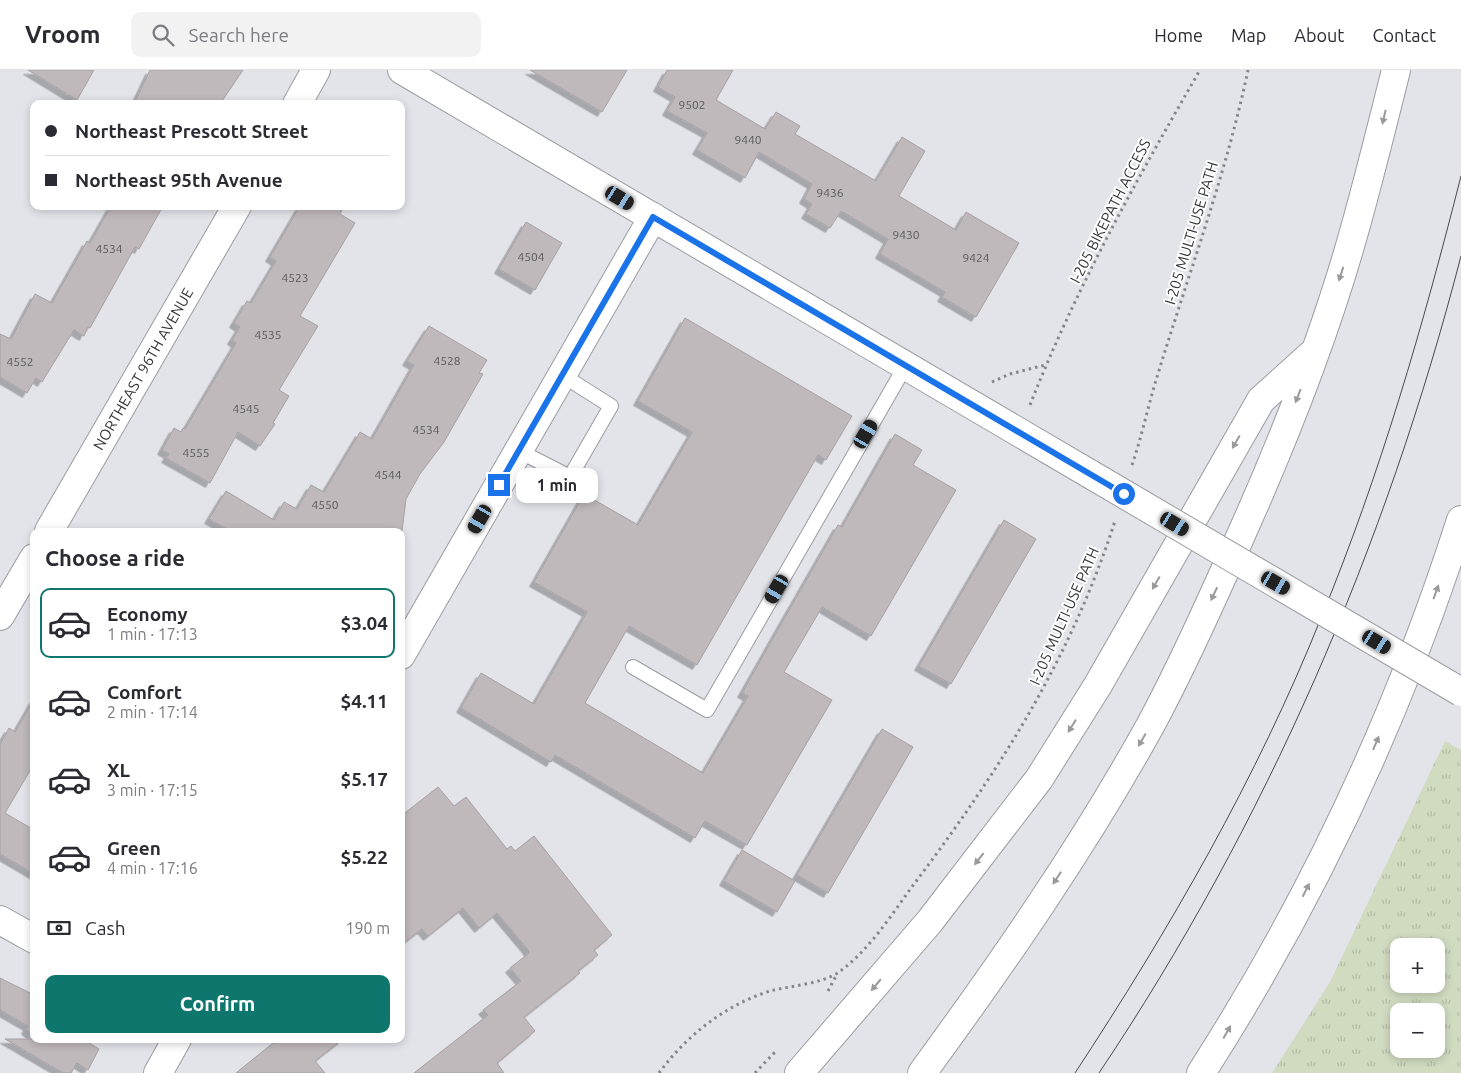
<!DOCTYPE html>
<html lang="en">
<head>
<meta charset="utf-8">
<style>
  :root { --surface:#fff; --page:#f2f2f3; --text:#2b2b33; --muted:#7c7c81; --line:#e1e1e2; --accent:#0f766e }
  body { margin:0; font-family:Ubuntu,sans-serif; background:var(--page); color:var(--text); height:100vh; display:flex; flex-direction:column; font-size:19px; white-space:nowrap }
  * { box-sizing:border-box; margin:0 }
  p { font-size:16px; color:var(--muted) }
  .icon { flex:none; width:28px; height:28px; fill:none; stroke:currentColor; stroke-width:2; stroke-linecap:round; stroke-linejoin:round }
  .map { position:relative; flex:1; overflow:hidden }
  .details { position:absolute; left:30px; top:458px; width:375px; height:515px; display:flex; flex-direction:column; background:var(--surface); border-radius:10px; box-shadow:0 2px 8px #0003 }
  .details>* { flex:none }
  .top-card { position:absolute; left:30px; top:30px; width:375px; height:110px; border-radius:10px; box-shadow:0 2px 8px #0003; display:grid; align-content:center; height:110px; padding:0 15px; background:var(--surface) }
  .tools { position:absolute; left:1390px; top:868px; display:grid; gap:10px }
  .tools a { display:grid; place-items:center; width:55px; height:55px; border-radius:10px; background:var(--surface); box-shadow:0 2px 8px #0003; font-size:25px }
  .end { position:absolute; width:22px; height:22px; margin:-11px; border:6px solid #1a73e8; background:#fff; box-shadow:0 0 0 2px #fff }
  .from { border-radius:50% }
  .bubble { position:absolute; height:35px; border-radius:10px; background:var(--surface); box-shadow:0 2px 8px #0003; font-size:16px; font-weight:600; line-height:35px; text-align:center }
  .car { position:absolute; width:15px; height:30px; margin:-15px -8px; border-radius:6px; box-shadow:0 0 4px 1px #0007; background:linear-gradient(#222 24%,#8ab4d8 0 40%,#222 0 76%,#8ab4d8 0 86%,#222 0) }
  .top-card b { display:flex; align-items:center; gap:18px; height:48px; font-size:19px }
  .top-card b+b { border-top:1px solid var(--line) }
  .top-card i { width:12px; height:12px; background:var(--text) }
  ul { padding:0; list-style:none }
  li { display:flex; align-items:center; gap:15px; height:70px; margin:0 10px 8px; padding:0 5px; border:2px solid transparent; border-radius:10px }
  li div { flex:1 }
  li b { display:block; font-size:19px }
  li em { font-style:normal; font-weight:600 }
  li.active { border-color:var(--accent) }
  li>.icon { width:45px; height:45px; stroke-width:1.5 }
  h2 { padding:0 15px; font-size:22px; line-height:60px }
  .pay { display:flex; align-items:center; gap:12px; height:55px; padding:0 15px; font-size:19px }
  .pay p { margin-inline-start:auto }
  .action { display:flex; gap:10px; margin-top:auto; padding:10px 15px }
  .action a { flex:1; height:58px; border-radius:10px; background:var(--accent); color:#fff; font-size:20px; font-weight:600; line-height:58px; text-align:center }
  header { display:flex; align-items:center; gap:30px; box-sizing:border-box; height:70px; padding:0 25px; background:var(--surface); border-bottom:1px solid var(--line) }
  header strong { font-size:24px }
  nav { display:flex; gap:28px; margin-inline-start:auto; font-size:18px }
  .search { width:350px; height:45px; background:var(--page); display:flex; align-items:center; gap:12px; box-sizing:border-box; padding:0 18px; border-radius:10px; color:var(--muted); font-size:19px }
  .map>svg:first-child { display:block }
  .grass { fill:url(#grass-tufts); fill-rule:evenodd }
  .building { fill:#c0b9bb; stroke:#a6a0a2; filter:url(#shadow) }
  .lines { fill:none; stroke-linecap:round; stroke-linejoin:round }
  .service-casing { stroke:#9b9ca2; stroke-width:16 }
  .minor-casing { stroke:#9b9ca2; stroke-width:30 }
  .tertiary-casing { stroke:#9b9ca2; stroke-width:30 }
  .motorway-casing { stroke:#9b9ca2; stroke-width:30 }
  .path { stroke:#86868a; stroke-width:3; stroke-dasharray:2.5 4; stroke-linecap:butt }
  .service { stroke:#fff; stroke-width:14 }
  .minor { stroke:#fff; stroke-width:28 }
  .tertiary { stroke:#fff; stroke-width:28 }
  .motorway { stroke:#fff; stroke-width:28 }
  .tram { stroke:#494a4d; stroke-width:1 }
  .tertiary-bridge-casing { stroke:#9b9ca2; stroke-width:30; stroke-linecap:butt }
  .tertiary-bridge { stroke:#fff; stroke-width:28 }
  .oneway { fill:#9a9a9c }
  .route { stroke:#1a73e8; stroke-width:6 }
  .labels { text-anchor:middle; dominant-baseline:central; stroke-width:4; stroke-linejoin:round; paint-order:stroke }
  .number-label { font-size:12px; fill:#58575a }
  .street-label { font-size:15px; fill:#363639; stroke:#fff }
</style>
</head>
<body>
<header>
<strong>Vroom</strong>
<div class="search"><svg class="icon" aria-label="search" viewBox="0 0 24 24"><circle cx="10" cy="10" r="6"/><path d="M15 15l6 6"/></svg>Search here</div>
<nav><a>Home</a><a>Map</a><a>About</a><a>Contact</a></nav>
</header>
<div class="map">
<svg width="1461" height="1003" viewBox="0 0 1461 1003">
  <defs>
    <pattern id="grass-tufts" width="24" height="20" patternUnits="userSpaceOnUse" patternTransform="scale(1.25)"><rect width="24" height="20" fill="#d0dbc0"/><path d="M3 7l-1-3M5 7V3M7 7l1-3M15 17l-1-3M17 17v-4M19 17l1-3" fill="none" stroke="#b3bda6"/></pattern>
    <filter id="shadow"><feDropShadow dx="-4.5" dy="4.5" stdDeviation="0" flood-color="#0004"/></filter>
  </defs>
  <rect width="100%" height="100%" fill="#e3e4ea"/>
  <path class="grass" d="M1445 671 1461 680V1003H1272L1330 912ZM1399 876H1436V914H1399ZM1399 941H1436V979H1399Z"/>
  <path class="building" d="M28 0H94L77 30Z
    M150 0H243L220 34H134Z
    M530 0H627L602 42Z
    M667 0H733L716 30 765 59 776 42 800 56 795 64 876 111 902 67 925 81 899 126 956 160 966 142 1019 173 976 247 942 227 945 222 880 184 888 169 841 141 830 158 806 144 812 134 804 129 812 114 759 82 745 108 697 80 707 63 667 41 675 27 658 17Z
    M111 136H163L139 179 135 177 90 258 88 257 84 266 74 260 42 312 36 308 27 323 0 307V264L11 269 35 224 52 233 87 171 90 173Z
    M300 136H344L340 144 355 153 300 246 318 256 279 320 289 326 273 353 275 354 260 376 238 362 210 413 166 388 169 384 162 380 174 358 181 362 183 358 185 359 236 273 232 270 240 257 234 253 247 231 251 233 276 191 270 187Z
    M526 152 562 173 535 220 499 199Z
    M685 248 852 346 826 390 818 385 697 595 629 556 585 633 703 703 748 626 742 623 781 554 838 455 842 457 895 364 922 380 913 395 956 420 871 566 822 537 784 602 832 630 747 775 705 751 695 768 555 685 551 692 461 638 481 603 534 634 587 542 534 512 584 424 638 455 692 362 638 331Z
    M429 256 487 290 479 303 483 304 444 372 420 404 406 429 402 461H230L209 449 226 421 274 450 284 432 297 439 311 415 324 422 360 362 372 369 414 295 407 291Z
    M1004 450 1036 469 951 614 919 596Z
    M34 629V694L5 743 34 760V804L0 784V674L9 658 15 662Z
    M882 659 913 677 828 823 797 805Z
    M438 717 454 736 466 727 507 779 511 776 515 781 534 766 612 865 594 880 598 885 578 901 580 903 524 947 535 961 497 993 504 1003H414L488 945 483 940 521 911 510 898 529 883 528 880 497 843 479 858 463 838 428 866 422 859 401 875V746Z
    M742 780 795 811 777 842 724 811Z
    M0 908 34 925V966L26 960 28 956 0 940Z
    M5 969H92L89 973 99 979 88 1000 77 993 71 1003H63Z
    M278 969H343L315 991 325 1003H236Z"/>
  <g class="lines">
    <g class="service-casing">
      <path id="service" d="M519 381 570 407 611 336 562 305
        M633 597 707 640 906 295"/>
    </g>
    <g class="minor-casing">
      <path id="minor" d="M297 34 316 0
        M49 461 237 136
        M0 546 34 488
        M401 585 653 147
        M0 850 34 869
        M158 1003 177 969"/>
    </g>
    <g class="tertiary-casing">
      <path id="tertiary" d="M402 0 1090 404"/>
    </g>
    <g class="motorway-casing">
      <path id="motorway" d="M799 1003 930 851 1039 709 1098 615 1261 330 1311 285
        M922 1003C1004 891 1083 777 1150 656 1176 608 1199 558 1221 509 1272 399 1319 285 1352 169 1368 113 1382 56 1396 0
        M1201 1003C1311 832 1399 644 1461 450"/>
    </g>
    <path class="path" d="M992 312 1010 304 1045 295
      M1030 335C1076 218 1137 109 1200 0
      M1132 395C1142 366 1148 336 1157 307 1188 205 1226 105 1248 0
      M828 921 837 904
      M659 1003C686 966 725 935 770 921 789 916 822 914 839 902 871 879 893 842 917 810 1002 697 1071 587 1115 451
      M755 1003 775 982"/>
    <use href="#service" class="service"/>
    <use href="#minor" class="minor"/>
    <use href="#tertiary" class="tertiary"/>
    <use href="#motorway" class="motorway"/>
    <path class="tram" d="M1075 1003C1169 860 1257 708 1321 548 1380 405 1423 256 1461 106
      M1099 1003C1266 754 1386 476 1461 186"/>
    <g class="tertiary-bridge-casing">
      <path id="tertiary-bridge" d="M1090 404 1461 622"/>
    </g>
    <use href="#tertiary-bridge" class="tertiary-bridge"/>
  </g>
  <defs><path id="oneway-solid" d="M-6-.8H1V-3.2L6.5 0L1 3.2V.8H-6Z" transform="scale(1.25)"/></defs>
  <g class="oneway">
    <use href="#oneway-solid" transform="translate(1384 47) rotate(103)"/>
    <use href="#oneway-solid" transform="translate(1341 204) rotate(108)"/>
    <use href="#oneway-solid" transform="translate(1298 326) rotate(111)"/>
    <use href="#oneway-solid" transform="translate(1236 372) rotate(120)"/>
    <use href="#oneway-solid" transform="translate(1156 513) rotate(120)"/>
    <use href="#oneway-solid" transform="translate(1436 522) rotate(-70)"/>
    <use href="#oneway-solid" transform="translate(1214 524) rotate(115)"/>
    <use href="#oneway-solid" transform="translate(1072 656) rotate(122)"/>
    <use href="#oneway-solid" transform="translate(1142 670) rotate(120)"/>
    <use href="#oneway-solid" transform="translate(1376 673) rotate(-67)"/>
    <use href="#oneway-solid" transform="translate(979 789) rotate(128)"/>
    <use href="#oneway-solid" transform="translate(1057 808) rotate(123)"/>
    <use href="#oneway-solid" transform="translate(1306 820) rotate(-63)"/>
    <use href="#oneway-solid" transform="translate(876 915) rotate(130)"/>
    <use href="#oneway-solid" transform="translate(1227 962) rotate(-60)"/>
  </g>
  <g class="lines">
    <path class="route" d="M499 415 653 147 1124 424"/>
  </g>
  <g class="labels">
    <g class="number-label">
      <text x="692" y="34">9502</text>
      <text x="748" y="69">9440</text>
      <text x="830" y="122">9436</text>
      <text x="906" y="164">9430</text>
      <text x="109" y="178">4534</text>
      <text x="531" y="186">4504</text>
      <text x="976" y="187">9424</text>
      <text x="295" y="207">4523</text>
      <text x="268" y="264">4535</text>
      <text x="447" y="290">4528</text>
      <text x="20" y="291">4552</text>
      <text x="246" y="338">4545</text>
      <text x="426" y="359">4534</text>
      <text x="196" y="382">4555</text>
      <text x="388" y="404">4544</text>
      <text x="325" y="434">4550</text>
    </g>
    <g class="street-label">
      <text transform="translate(1110 141) rotate(-63)">I-205 BIKEPATH ACCESS</text>
      <text transform="translate(1191 163) rotate(-73)">I-205 MULTI-USE PATH</text>
      <text transform="translate(143 299) rotate(-60)">NORTHEAST 96TH AVENUE</text>
      <text transform="translate(1064 546) rotate(-66)">I-205 MULTI-USE PATH</text>
    </g>
  </g>
</svg>
<div class="tools">
<a>+</a>
<a>−</a>
</div>
<i class="end from" style="left:1124px;top:424px"></i>
<i class="end" style="left:499px;top:415px"></i>
<div class="bubble" style="left:516px;top:398px;width:82px">1 min</div>
<i class="car" style="left:620px;top:128px;rotate:121deg"></i>
<i class="car" style="left:866px;top:364px;rotate:30deg"></i>
<i class="car" style="left:480px;top:449px;rotate:210deg"></i>
<i class="car" style="left:1175px;top:454px;rotate:121deg"></i>
<i class="car" style="left:1276px;top:513px;rotate:120deg"></i>
<i class="car" style="left:777px;top:519px;rotate:210deg"></i>
<i class="car" style="left:1377px;top:572px;rotate:121deg"></i>
<div class="top-card">
<b><i class="from"></i>Northeast Prescott Street</b>
<b><i></i>Northeast 95th Avenue</b>
</div>
<section class="details">
<h2>Choose a ride</h2>
<ul>
<li class="active"><svg class="icon" aria-label="car" viewBox="0 0 24 24"><path d="M5 17H2v-5l4-1 3-4h7l3 4 3 1v5h-3M9 17h6M6 11h13"/><circle cx="7" cy="17" r="2"/><circle cx="17" cy="17" r="2"/></svg><div><b>Economy</b><p>1 min · 17:13</p></div><em>$3.04</em></li>
<li><svg class="icon" aria-label="car" viewBox="0 0 24 24"><path d="M5 17H2v-5l4-1 3-4h7l3 4 3 1v5h-3M9 17h6M6 11h13"/><circle cx="7" cy="17" r="2"/><circle cx="17" cy="17" r="2"/></svg><div><b>Comfort</b><p>2 min · 17:14</p></div><em>$4.11</em></li>
<li><svg class="icon" aria-label="car" viewBox="0 0 24 24"><path d="M5 17H2v-5l4-1 3-4h7l3 4 3 1v5h-3M9 17h6M6 11h13"/><circle cx="7" cy="17" r="2"/><circle cx="17" cy="17" r="2"/></svg><div><b>XL</b><p>3 min · 17:15</p></div><em>$5.17</em></li>
<li><svg class="icon" aria-label="car" viewBox="0 0 24 24"><path d="M5 17H2v-5l4-1 3-4h7l3 4 3 1v5h-3M9 17h6M6 11h13"/><circle cx="7" cy="17" r="2"/><circle cx="17" cy="17" r="2"/></svg><div><b>Green</b><p>4 min · 17:16</p></div><em>$5.22</em></li>
</ul>
<div class="pay"><svg class="icon" aria-label="cash" viewBox="0 0 24 24"><path d="M3 7h18v10H3z"/><circle cx="12" cy="12" r="2"/></svg>Cash<p>190 m</p></div>
<div class="action"><a>Confirm</a></div>
</section>
</div>
</body>
</html>
